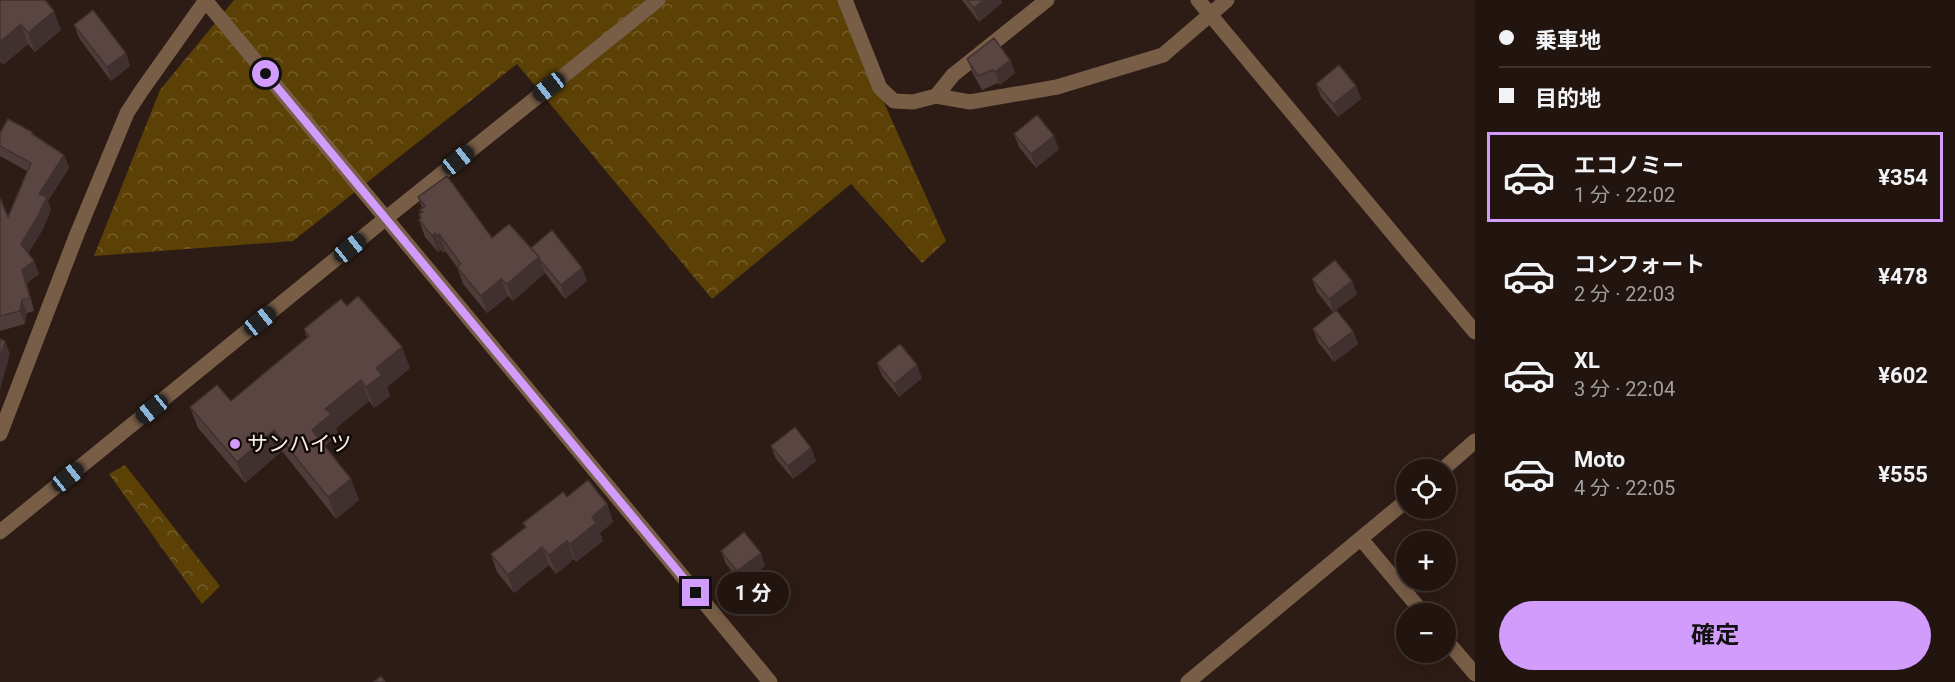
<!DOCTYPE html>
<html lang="ja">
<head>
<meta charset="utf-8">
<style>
  :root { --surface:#221510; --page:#2a1e19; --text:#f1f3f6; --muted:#a29f9f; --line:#3f3430; --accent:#d29cfd }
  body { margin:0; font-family:Roboto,"Noto Sans JP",sans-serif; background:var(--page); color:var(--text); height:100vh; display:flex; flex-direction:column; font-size:22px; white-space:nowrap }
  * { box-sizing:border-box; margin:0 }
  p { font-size:20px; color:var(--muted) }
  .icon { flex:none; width:33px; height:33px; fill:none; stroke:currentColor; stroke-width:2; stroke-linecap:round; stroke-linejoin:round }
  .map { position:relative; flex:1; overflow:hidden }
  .panel { display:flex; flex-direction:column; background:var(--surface); width:480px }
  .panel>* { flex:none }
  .hud { display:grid; align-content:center; height:132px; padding:0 24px; background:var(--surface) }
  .controls { position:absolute; left:1396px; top:459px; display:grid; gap:12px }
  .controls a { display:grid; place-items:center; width:60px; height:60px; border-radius:50%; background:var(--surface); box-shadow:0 3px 15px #0003,0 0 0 2px var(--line); font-size:30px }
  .end { position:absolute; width:27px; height:27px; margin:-14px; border:8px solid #d29cfd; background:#111; box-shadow:0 0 0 3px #111 }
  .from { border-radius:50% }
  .bubble { position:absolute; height:42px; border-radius:21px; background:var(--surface); box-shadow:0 3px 15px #0003,0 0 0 2px var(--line); font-size:20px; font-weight:700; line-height:42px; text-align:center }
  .car { position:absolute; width:18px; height:36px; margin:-18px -9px; border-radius:8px; box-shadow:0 0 4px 2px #0007; background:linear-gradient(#222 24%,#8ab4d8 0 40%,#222 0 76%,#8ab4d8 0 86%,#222 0) }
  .hud b { display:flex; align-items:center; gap:21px; height:57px; font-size:22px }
  .hud b+b { border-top:2px solid var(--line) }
  .hud i { width:15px; height:15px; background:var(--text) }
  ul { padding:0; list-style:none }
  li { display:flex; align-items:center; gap:18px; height:90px; margin:0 12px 9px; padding:0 12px; border:3px solid transparent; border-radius:0px }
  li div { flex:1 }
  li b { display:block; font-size:22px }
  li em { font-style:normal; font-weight:700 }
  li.active { border-color:var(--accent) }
  li>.icon { width:54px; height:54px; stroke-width:1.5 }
  .primary-button { display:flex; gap:12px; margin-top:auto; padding:12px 24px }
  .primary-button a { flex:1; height:69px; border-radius:36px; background:var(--accent); color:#111; font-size:24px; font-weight:700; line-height:69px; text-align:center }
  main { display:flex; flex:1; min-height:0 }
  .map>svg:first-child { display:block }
  .forest { fill:url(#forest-crowns) }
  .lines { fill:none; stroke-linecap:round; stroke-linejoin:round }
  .minor { stroke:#785d47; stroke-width:15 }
  .tertiary { stroke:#785d47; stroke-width:15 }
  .wall { fill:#4e3b3a }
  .shaded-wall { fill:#40302f }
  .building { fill:#5b4543; stroke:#40302f; stroke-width:1.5 }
  .route { stroke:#d29cfd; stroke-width:8 }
  .poi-dot { fill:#d29cfd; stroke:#100906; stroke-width:2 }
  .labels { text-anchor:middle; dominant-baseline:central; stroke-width:5; stroke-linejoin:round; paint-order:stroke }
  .poi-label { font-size:21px; fill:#faede8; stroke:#100906; text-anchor:start }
</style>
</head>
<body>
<main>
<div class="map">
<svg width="1475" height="682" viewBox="0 0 1475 682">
  <defs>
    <pattern id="forest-crowns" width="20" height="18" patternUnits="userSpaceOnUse" patternTransform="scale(1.5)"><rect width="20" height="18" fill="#5c4107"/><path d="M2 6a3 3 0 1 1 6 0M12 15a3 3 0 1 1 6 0" fill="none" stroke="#745d2b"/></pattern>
  </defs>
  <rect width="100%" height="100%" fill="#2d1c15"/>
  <path class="forest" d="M234 0H838L946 241 922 263 851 184 712 299 517 64 293 241 94 256 160 90Z
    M125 465 220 586 202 604 109 474Z"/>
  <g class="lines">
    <path class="minor" d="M205 0 770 682
      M845 0 880 88 894 101 913 102 936 96 970 102 1057 87 1163 55 1227 0
      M1198 0 1475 332
      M936 96 953 75 1047 0
      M0 434 77 234 127 113 142 90 206 0
      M1442 470 1475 441
      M1361 539 1424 614
      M1446 640 1475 674
      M1188 682 1407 500"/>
    <path class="tertiary" d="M0 532 385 219 658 0"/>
  </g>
  <path class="wall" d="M0 0 61 30 35 52 28 44 3 65 0 61Z
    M962 0H1001L1002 3 979 22Z
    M74 25 126 53 130 66 111 81 79 38Z
    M967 59 1010 60 1015 73 1000 85 998 83 982 90 972 72Z
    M1316 84 1356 86 1361 99 1338 117 1321 97Z
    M0 133 34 135 64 155 69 168 48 201 51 210 43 229 28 253 34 261 39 274 27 283 34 311 27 313 25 324 0 331V198L8 217 27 171 0 156Z
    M1014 134 1059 149 1036 168 1019 147Z
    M418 197 492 238 531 248 582 268 587 281 565 299 545 273 513 301 508 296 487 313 463 284 457 267 445 251 443 253 441 250 438 252 425 237 419 220 421 218 419 214 421 213 420 210 422 208Z
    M1312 279 1352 281 1357 294 1336 310 1353 331 1358 344 1334 362 1318 342 1313 329 1333 312 1317 292Z
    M304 329 410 368 387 387 390 396 374 408 369 401 336 428 338 435 325 446 359 500 336 519 282 451 245 483 198 428 190 407 231 401 307 338Z
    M877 363 922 378 899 397 882 376Z
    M771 446 811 448 816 461 793 479 776 459Z
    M567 497 607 504 613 522 600 533 603 541 576 562 574 559 556 574 549 565 514 593 497 572 491 554 525 527 523 523Z
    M721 551 765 566 742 584 726 564Z"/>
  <path class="shaded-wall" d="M984 0H1001L1002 3 979 22 974 8Z
    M54 11 61 30 35 52 28 33Z
    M21 24 28 44 3 65 0 57V42Z
    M126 53 130 66 111 81 107 67Z
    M1010 60 1015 73 1000 85 995 72Z
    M1356 86 1361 99 1338 117 1333 104Z
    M1054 136 1059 149 1036 168 1031 154Z
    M64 155 69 168 48 201 51 210 43 229 26 257 21 244 39 194Z
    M435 233 441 250 438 252 432 236Z
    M439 234 445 251 443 253 437 236Z
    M539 257 545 273 513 301 507 284Z
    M34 261 39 274 27 283 34 311 30 298 22 270Z
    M582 268 587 281 565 299 561 285Z
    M501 279 508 296 487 313 481 296Z
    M1352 281 1357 294 1333 312 1329 299Z
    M22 300 27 313 25 324 20 311Z
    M1353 331 1358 344 1334 362 1329 349Z
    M5 341 10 354 0 390V360Z
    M402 347 410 368 387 387 390 396 374 408 366 387 376 368Z
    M917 365 922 378 899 397 894 384Z
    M361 380 369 401 336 428 338 435 319 451 312 430 325 409Z
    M274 430 282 451 245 483 237 462Z
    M811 448 816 461 793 479 788 466Z
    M351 479 359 500 336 519 328 497Z
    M607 504 613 522 600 533 603 541 576 562 570 544 592 517Z
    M567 541 574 559 556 574 549 555Z
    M542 547 549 565 514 593 508 575Z
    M761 553 765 566 742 584 737 571Z"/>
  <path class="building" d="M0 0H45L54 11 28 33 21 24 0 42Z
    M967 0H984L974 8Z
    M93 10 126 53 107 67 74 25Z
    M994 38 1010 60 995 72 993 70 978 76 967 59Z
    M1339 65 1356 86 1333 104 1316 84Z
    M1037 115 1054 136 1031 154 1014 134Z
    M8 119 32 132V134L64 155 39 194 47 197 38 216 21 244 34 261 22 270 30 298 22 300 20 311 0 316V198L8 217 31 163 0 146V133Z
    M447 176 492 238 509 224 539 257 507 284 501 279 481 296 457 267 461 264 439 234 437 236 435 233 432 236 419 220 421 218 419 214 423 212 420 210 425 206 418 197Z
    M552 230 582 268 561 285 540 260 539 257 531 248Z
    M1335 260 1352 281 1329 299 1312 279Z
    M358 296 402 347 376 368 382 375 366 387 361 380 325 409 331 414 312 430 351 479 328 497 274 430 237 462 190 407 217 385 231 401 309 336 304 329 341 299 347 306Z
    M1336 310 1353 331 1329 349 1313 329Z
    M0 339 5 341 0 360Z
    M900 344 917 365 894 384 877 363Z
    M795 427 811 448 788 466 771 446Z
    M588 480 607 504 592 517 596 523 570 544 567 541 549 555 542 547 508 575 491 554 526 527 523 523 563 492 567 497Z
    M744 532 761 553 737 571 721 551Z
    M381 676 385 682H374Z"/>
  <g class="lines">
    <path class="route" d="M266 74 696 593"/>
  </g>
  <circle class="poi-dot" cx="235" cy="444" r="6"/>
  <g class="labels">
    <g class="poi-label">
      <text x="247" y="444">サンハイツ</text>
    </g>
  </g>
</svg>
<div class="controls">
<a><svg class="icon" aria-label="locate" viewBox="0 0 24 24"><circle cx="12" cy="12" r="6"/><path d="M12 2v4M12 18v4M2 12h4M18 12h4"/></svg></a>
<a>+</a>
<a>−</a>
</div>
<i class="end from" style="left:266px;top:74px"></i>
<i class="end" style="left:696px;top:593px"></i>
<div class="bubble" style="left:717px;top:572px;width:72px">1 分</div>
<i class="car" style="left:549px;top:87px;rotate:232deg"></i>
<i class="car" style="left:458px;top:160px;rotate:51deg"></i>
<i class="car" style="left:350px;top:248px;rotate:51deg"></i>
<i class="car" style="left:260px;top:321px;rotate:51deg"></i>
<i class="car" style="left:152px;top:409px;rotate:231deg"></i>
<i class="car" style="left:68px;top:477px;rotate:51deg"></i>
</div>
<section class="panel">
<div class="hud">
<b><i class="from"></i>乗車地</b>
<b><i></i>目的地</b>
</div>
<ul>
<li class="active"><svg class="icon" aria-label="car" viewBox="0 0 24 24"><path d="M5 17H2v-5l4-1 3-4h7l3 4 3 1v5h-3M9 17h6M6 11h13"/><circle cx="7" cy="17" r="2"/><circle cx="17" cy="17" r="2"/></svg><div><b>エコノミー</b><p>1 分 · 22:02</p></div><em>¥354</em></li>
<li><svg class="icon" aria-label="car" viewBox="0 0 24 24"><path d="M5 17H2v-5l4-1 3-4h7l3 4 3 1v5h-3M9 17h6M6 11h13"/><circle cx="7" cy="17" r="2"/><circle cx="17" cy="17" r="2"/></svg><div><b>コンフォート</b><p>2 分 · 22:03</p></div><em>¥478</em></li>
<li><svg class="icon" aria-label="car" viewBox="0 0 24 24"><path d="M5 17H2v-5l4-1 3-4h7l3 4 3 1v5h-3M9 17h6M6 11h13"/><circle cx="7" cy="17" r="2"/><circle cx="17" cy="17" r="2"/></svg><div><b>XL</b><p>3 分 · 22:04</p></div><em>¥602</em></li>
<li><svg class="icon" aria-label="car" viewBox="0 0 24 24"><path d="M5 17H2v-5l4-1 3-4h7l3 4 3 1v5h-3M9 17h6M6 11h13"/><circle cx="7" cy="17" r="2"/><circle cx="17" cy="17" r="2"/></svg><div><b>Moto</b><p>4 分 · 22:05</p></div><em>¥555</em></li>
</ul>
<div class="primary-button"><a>確定</a></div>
</section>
</main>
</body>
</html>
